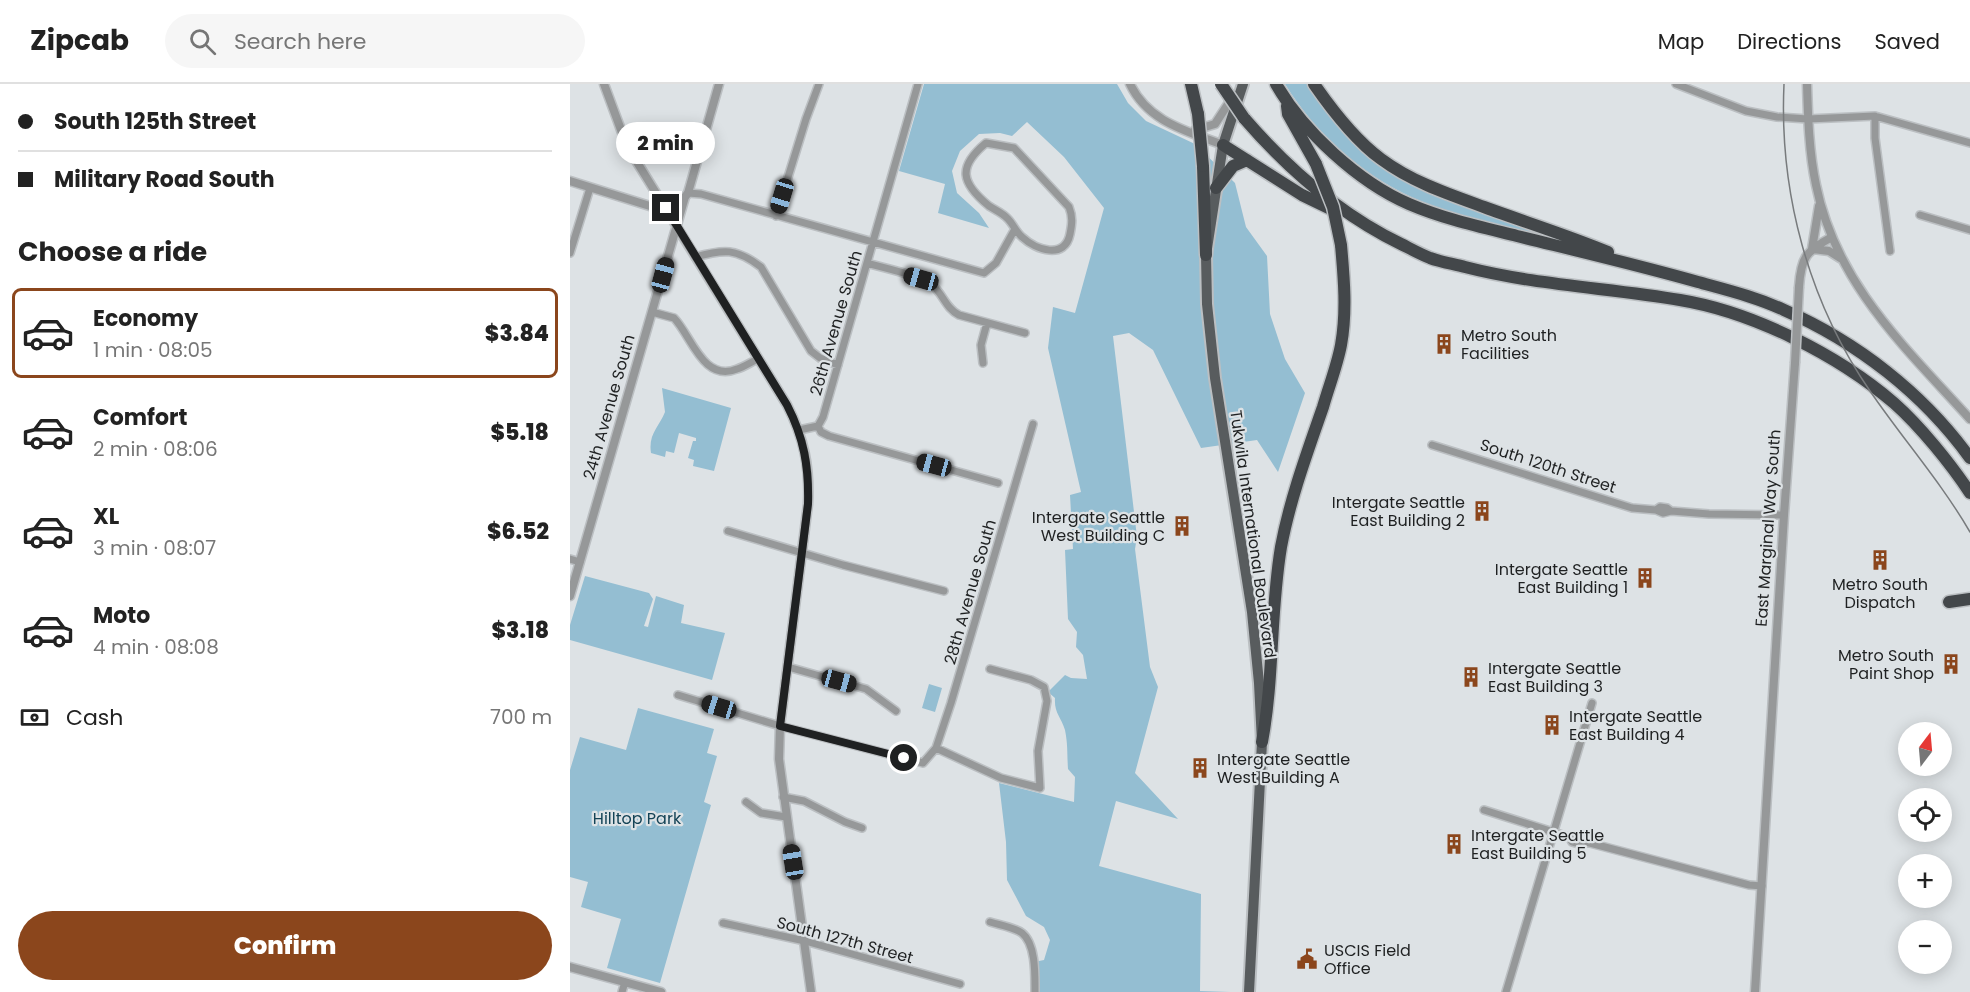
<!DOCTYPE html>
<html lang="en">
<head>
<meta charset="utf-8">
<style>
  :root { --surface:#fff; --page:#f6f6f6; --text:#222; --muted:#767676; --line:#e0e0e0; --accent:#8b461c }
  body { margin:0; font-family:Poppins,sans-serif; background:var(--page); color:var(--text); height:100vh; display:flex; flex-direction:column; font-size:22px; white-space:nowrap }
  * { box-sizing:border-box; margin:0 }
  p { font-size:20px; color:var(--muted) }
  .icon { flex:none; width:33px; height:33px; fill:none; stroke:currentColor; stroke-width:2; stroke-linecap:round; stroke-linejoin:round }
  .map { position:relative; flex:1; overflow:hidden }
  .sheet { display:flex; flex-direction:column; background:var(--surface); width:570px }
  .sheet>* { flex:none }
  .hud { display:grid; align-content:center; height:132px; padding:0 18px; background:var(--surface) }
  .needle { width:39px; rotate:16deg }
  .fabs { position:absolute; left:1328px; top:638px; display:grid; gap:12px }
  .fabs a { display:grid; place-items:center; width:54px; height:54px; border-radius:50%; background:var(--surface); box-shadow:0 3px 15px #0003; font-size:30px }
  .end { position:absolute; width:27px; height:27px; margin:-14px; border:8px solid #1f2122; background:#fff; box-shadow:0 0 0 3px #fff }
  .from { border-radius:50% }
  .bubble { position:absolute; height:42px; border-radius:21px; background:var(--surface); box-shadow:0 3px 15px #0003; font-size:20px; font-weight:800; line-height:42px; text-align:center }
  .car { position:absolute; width:18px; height:36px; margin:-18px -9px; border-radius:8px; box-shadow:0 0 4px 2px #0007; background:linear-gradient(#222 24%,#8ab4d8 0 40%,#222 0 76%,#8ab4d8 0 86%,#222 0) }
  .hud b { display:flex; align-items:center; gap:21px; height:57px; font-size:22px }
  .hud b+b { border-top:2px solid var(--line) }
  .hud i { width:15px; height:15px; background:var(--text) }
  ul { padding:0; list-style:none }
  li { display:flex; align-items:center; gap:18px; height:90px; margin:0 12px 9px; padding:0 6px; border:3px solid transparent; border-radius:9px }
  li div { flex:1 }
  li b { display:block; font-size:22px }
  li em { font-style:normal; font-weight:800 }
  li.selected { border-color:var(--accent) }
  li>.icon { width:54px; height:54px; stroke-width:1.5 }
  h2 { padding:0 18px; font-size:27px; line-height:72px }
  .pay { display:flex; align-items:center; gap:15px; height:66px; padding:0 18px; font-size:22px }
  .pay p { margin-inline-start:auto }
  .primary-button { display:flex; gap:12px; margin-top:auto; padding:12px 18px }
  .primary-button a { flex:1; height:69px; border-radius:36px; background:var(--accent); color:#fff; font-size:24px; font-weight:800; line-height:69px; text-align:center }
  header { display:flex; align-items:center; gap:36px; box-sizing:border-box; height:84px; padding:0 30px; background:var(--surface); border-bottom:2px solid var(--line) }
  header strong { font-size:28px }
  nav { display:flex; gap:33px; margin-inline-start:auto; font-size:21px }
  .search { width:420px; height:54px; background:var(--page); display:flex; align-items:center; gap:15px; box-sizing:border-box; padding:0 21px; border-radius:33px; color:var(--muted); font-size:22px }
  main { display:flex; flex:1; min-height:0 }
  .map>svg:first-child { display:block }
  .green { fill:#94bed2 }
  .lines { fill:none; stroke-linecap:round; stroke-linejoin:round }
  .minor-casing { stroke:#bbbfc2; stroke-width:10 }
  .tertiary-casing { stroke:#bbbfc2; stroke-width:11 }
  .primary-casing { stroke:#bbbfc2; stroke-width:14 }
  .motorway-casing { stroke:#bbbfc2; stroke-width:15 }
  .minor { stroke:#969899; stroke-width:7 }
  .tertiary { stroke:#969899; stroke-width:8 }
  .primary { stroke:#585c5e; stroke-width:10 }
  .motorway { stroke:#43474a; stroke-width:12 }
  .tram { stroke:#787b7d; stroke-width:1.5 }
  .tertiary-bridge-casing { stroke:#bbbfc2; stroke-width:11; stroke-linecap:butt }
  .motorway-bridge-casing { stroke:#bbbfc2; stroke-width:15; stroke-linecap:butt }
  .tertiary-bridge { stroke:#969899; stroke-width:8 }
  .motorway-bridge { stroke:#43474a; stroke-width:12 }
  .route { stroke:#1f2122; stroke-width:8 }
  .labels { text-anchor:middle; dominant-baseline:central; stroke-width:4.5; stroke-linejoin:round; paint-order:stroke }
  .street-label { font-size:16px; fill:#1f2122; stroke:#dde2e5 }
  .poi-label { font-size:16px; fill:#1f2122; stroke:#dde2e5; text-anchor:start }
  .park-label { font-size:16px; fill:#144356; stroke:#dde2e5 }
</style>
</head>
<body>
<header>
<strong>Zipcab</strong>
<div class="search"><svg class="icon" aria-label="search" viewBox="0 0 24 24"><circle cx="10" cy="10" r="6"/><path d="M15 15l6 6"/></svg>Search here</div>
<nav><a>Map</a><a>Directions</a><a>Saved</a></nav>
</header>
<main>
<section class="sheet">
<div class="hud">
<b><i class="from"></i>South 125th Street</b>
<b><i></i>Military Road South</b>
</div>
<h2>Choose a ride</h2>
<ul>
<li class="selected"><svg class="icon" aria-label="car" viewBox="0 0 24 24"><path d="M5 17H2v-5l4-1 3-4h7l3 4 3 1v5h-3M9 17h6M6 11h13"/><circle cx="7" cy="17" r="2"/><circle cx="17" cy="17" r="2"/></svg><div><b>Economy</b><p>1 min · 08:05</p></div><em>$3.84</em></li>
<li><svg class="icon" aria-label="car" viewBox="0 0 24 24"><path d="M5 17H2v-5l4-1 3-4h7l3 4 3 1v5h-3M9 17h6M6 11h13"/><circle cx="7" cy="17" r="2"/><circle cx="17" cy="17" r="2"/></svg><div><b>Comfort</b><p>2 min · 08:06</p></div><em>$5.18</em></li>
<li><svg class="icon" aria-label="car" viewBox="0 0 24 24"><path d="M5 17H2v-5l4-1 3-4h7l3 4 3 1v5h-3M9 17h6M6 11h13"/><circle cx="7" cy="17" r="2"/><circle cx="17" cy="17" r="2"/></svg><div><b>XL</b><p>3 min · 08:07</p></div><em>$6.52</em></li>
<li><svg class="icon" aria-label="car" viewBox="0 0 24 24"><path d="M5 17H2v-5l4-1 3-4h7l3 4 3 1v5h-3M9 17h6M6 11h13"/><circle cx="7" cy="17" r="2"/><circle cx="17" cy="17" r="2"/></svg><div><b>Moto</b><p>4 min · 08:08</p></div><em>$3.18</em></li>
</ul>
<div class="pay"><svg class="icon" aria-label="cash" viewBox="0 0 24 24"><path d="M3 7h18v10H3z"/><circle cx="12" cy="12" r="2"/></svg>Cash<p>700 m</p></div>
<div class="primary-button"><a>Confirm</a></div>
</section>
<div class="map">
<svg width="1400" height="908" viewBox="0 0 1400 908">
  <rect width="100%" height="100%" fill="#dde2e5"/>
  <path class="green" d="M354 0H547L558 19 576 37 625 60 665 99 676 143 697 172 700 230 715 275 735 309 708 388 687 356 631 364 583 266 559 249 543 252 567 453 565 465 580 583 588 603 565 689 608 735 546 717 529 782 631 810 630 907 660 908H465L464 878 474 876 480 856 474 843 456 832 437 796 436 758 429 699 504 718 505 693 498 685C497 670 498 661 495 646 491 633 484 629 485 614L478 608 495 591 501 594 517 595 513 571 506 563 507 548 498 535 495 466 503 465 500 411 511 408 478 264 483 223 505 229 534 124 494 73 457 38 442 52 430 49 409 50 390 67 382 87 387 109 409 129 419 144 368 129 375 100 329 87Z
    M715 0H737L756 24 799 69 982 154C939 143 894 135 853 118 796 95 747 52 715 0Z
    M92 304 161 324 144 387 123 382 124 376 118 374 123 357H126V354L109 349 104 369 96 367 95 373 81 369C78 350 89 343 95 328Z
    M15 492 79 509 83 515 74 542 78 543 86 512 114 521 111 539 155 549 142 596 0 556V541Z
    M359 600 372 604 365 628 352 624Z
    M68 624 144 645 137 669 147 672 134 718 141 721 90 899 37 884 51 835 11 823 18 798 0 793V686L10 653 56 666Z"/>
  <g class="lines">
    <g class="minor-casing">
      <path id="minor" d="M1106 0 1176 27 1207 33 1238 35 1305 32 1400 59
        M1305 32V54L1320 167
        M416 59 444 64 499 123C503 133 502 140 500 150 495 176 466 166 452 153 446 148 443 140 438 135 433 129 425 126 419 122 391 99 387 83 416 59Z
        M118 109 131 110 414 189 426 179 445 145
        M1350 131 1400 146
        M206 132 236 35 249 0
        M0 169 20 104
        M125 173C154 165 166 164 191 183L241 267 250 274 268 281
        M297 179C313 184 349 191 361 200 373 209 375 224 389 231L455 249
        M82 228 104 234C121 251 133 299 167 285 174 283 181 278 188 275
        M413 279 411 261 417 239
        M248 342 251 348 259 352 428 399
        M229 346 248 342 253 333 348 0
        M862 361 1062 424 1086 426 1093 429 1101 427 1139 430 1214 431
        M1086 426 1090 423 1097 424 1101 427
        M158 447 273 481 374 507
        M0 475 10 478
        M218 583 296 605 326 627
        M108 611 210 642 353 679 366 664 381 619 463 340
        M366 664 431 694 470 704 468 667 477 617 474 603 461 596 420 585
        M213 713 234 717 275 738 292 744
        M176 718 191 729 216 733
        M914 726 999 753 1003 751 1014 754 1016 758 1179 801 1192 802
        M999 753 1002 758 1012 761 1016 758
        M420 838C430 841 444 843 452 849 466 860 465 891 465 908
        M153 839 235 857 390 900
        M52 908 55 898
        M936 908 1022 619"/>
    </g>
    <g class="tertiary-casing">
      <path id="tertiary" d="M34 0 57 62 217 321C234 354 240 383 238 420L210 642 209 675 241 908
        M560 0C578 38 617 47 653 61
        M1237 0C1238 34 1239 68 1246 101 1266 200 1335 263 1400 335
        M625 46 645 40 664 11
        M0 97 83 123 96 125
        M96 125 115 113 118 109 149 0
        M1242 165 1249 122
        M1243 165 1259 167 1270 174
        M1229 203C1231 173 1236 167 1262 153
        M0 512 115 113
        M0 883 91 908
        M1185 908 1214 431 1225 279"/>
    </g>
    <g class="primary-casing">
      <path id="primary" d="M673 0 653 61 636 171 637 220 645 294 682 528 689 599 692 658 679 908"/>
    </g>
    <g class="motorway-casing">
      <path id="motorway" d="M621 0 628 30
        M706 0C733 47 788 98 839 120 874 135 911 143 947 152 1008 167 1068 181 1128 198 1157 206 1186 213 1214 226 1287 258 1353 309 1400 374
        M744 0C762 26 785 56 811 75 842 98 878 110 914 123 955 138 997 151 1038 168
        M717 22 718 30 746 80
        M674 34C719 86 769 130 831 160 841 165 850 170 860 174 871 178 884 180 895 183 965 201 1039 204 1110 216 1183 228 1268 271 1324 319 1350 342 1381 380 1400 409
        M653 61 732 111 763 126
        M633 82 636 171
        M646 104 663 82 677 76
        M1379 518 1400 515
        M692 658C704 594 700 528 711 463 720 415 737 369 753 323 759 302 767 282 771 261 777 228 774 194 771 161"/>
    </g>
    <use href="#minor" class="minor"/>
    <use href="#tertiary" class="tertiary"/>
    <use href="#primary" class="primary"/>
    <use href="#motorway" class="motorway"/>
    <path class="tram" d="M1214 0C1209 108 1238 217 1300 307 1332 354 1371 398 1400 448"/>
    <g class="tertiary-bridge-casing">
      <path id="tertiary-bridge" d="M1225 279 1229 203"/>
    </g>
    <g class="motorway-bridge-casing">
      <path id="motorway-bridge" d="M651 0 674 34
        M628 30 633 82
        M746 80 763 123 771 161"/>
    </g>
    <use href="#tertiary-bridge" class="tertiary-bridge"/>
    <use href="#motorway-bridge" class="motorway-bridge"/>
  </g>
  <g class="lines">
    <path class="route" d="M96 124 217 321C234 354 239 383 238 420L210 642 334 674"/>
  </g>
  <defs>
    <g id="building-bare" transform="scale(1.62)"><path d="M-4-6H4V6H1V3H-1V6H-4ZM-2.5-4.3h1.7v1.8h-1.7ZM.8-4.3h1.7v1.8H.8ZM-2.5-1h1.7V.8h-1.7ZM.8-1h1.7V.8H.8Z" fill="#8b461c" stroke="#dde2e5" stroke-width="2.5" paint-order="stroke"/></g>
    <g id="civic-bare" transform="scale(1.62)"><path d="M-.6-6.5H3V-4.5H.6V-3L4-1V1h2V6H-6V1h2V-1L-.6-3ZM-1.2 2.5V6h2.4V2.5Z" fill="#8b461c" stroke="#dde2e5" stroke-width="2.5" paint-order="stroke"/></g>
  </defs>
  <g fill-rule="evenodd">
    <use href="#building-bare" x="874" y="260"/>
    <use href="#building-bare" x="912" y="427"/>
    <use href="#building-bare" x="612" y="442"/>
    <use href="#building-bare" x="1310" y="476"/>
    <use href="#building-bare" x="1075" y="494"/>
    <use href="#building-bare" x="1381" y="580"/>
    <use href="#building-bare" x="901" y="593"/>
    <use href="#building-bare" x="982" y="641"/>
    <use href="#building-bare" x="630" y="684"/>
    <use href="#building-bare" x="884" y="760"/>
    <use href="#civic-bare" x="737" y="875"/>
  </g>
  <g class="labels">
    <g class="street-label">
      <text transform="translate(266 239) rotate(-74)">26th Avenue South</text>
      <text transform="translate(39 323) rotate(-74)">24th Avenue South</text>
      <text transform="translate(978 382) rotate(18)">South 120th Street</text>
      <text transform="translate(1198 444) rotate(-86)">East Marginal Way South</text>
      <text transform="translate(683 450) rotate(82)">Tukwila International Boulevard</text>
      <text transform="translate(400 508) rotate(-74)">28th Avenue South</text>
      <text transform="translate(275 856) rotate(15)">South 127th Street</text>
    </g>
    <g class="poi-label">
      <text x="891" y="251">Metro South<tspan x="891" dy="18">Facilities</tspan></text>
      <text x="895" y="418" text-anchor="end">Intergate Seattle<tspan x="895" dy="18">East Building 2</tspan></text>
      <text x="595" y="433" text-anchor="end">Intergate Seattle<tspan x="595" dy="18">West Building C</tspan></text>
      <text x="1058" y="485" text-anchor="end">Intergate Seattle<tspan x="1058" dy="18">East Building 1</tspan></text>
      <text x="1310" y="500" text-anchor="middle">Metro South<tspan x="1310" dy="18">Dispatch</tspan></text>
      <text x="1364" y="571" text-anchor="end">Metro South<tspan x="1364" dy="18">Paint Shop</tspan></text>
      <text x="918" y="584">Intergate Seattle<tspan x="918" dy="18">East Building 3</tspan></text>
      <text x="999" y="632">Intergate Seattle<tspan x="999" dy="18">East Building 4</tspan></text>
      <text x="647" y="675">Intergate Seattle<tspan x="647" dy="18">West Building A</tspan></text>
      <text x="901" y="751">Intergate Seattle<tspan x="901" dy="18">East Building 5</tspan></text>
      <text x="754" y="866">USCIS Field<tspan x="754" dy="18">Office</tspan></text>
    </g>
    <g class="park-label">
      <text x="67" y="734">Hilltop Park</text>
    </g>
  </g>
</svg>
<div class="fabs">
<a><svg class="needle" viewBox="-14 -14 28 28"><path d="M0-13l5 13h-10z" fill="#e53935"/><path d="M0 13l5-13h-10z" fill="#767676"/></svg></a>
<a><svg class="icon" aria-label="locate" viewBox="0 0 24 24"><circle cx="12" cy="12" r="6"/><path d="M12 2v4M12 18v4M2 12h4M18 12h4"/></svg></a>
<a>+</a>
<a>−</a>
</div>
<i class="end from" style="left:334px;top:674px"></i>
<i class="end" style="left:96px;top:124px"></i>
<div class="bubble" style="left:46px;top:38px;width:99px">2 min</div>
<i class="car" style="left:212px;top:112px;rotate:197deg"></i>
<i class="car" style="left:93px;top:191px;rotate:15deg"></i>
<i class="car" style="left:351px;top:195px;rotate:286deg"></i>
<i class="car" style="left:364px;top:381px;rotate:285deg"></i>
<i class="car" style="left:269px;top:597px;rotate:105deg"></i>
<i class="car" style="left:149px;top:623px;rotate:287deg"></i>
<i class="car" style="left:223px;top:778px;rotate:351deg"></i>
</div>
</main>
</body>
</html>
